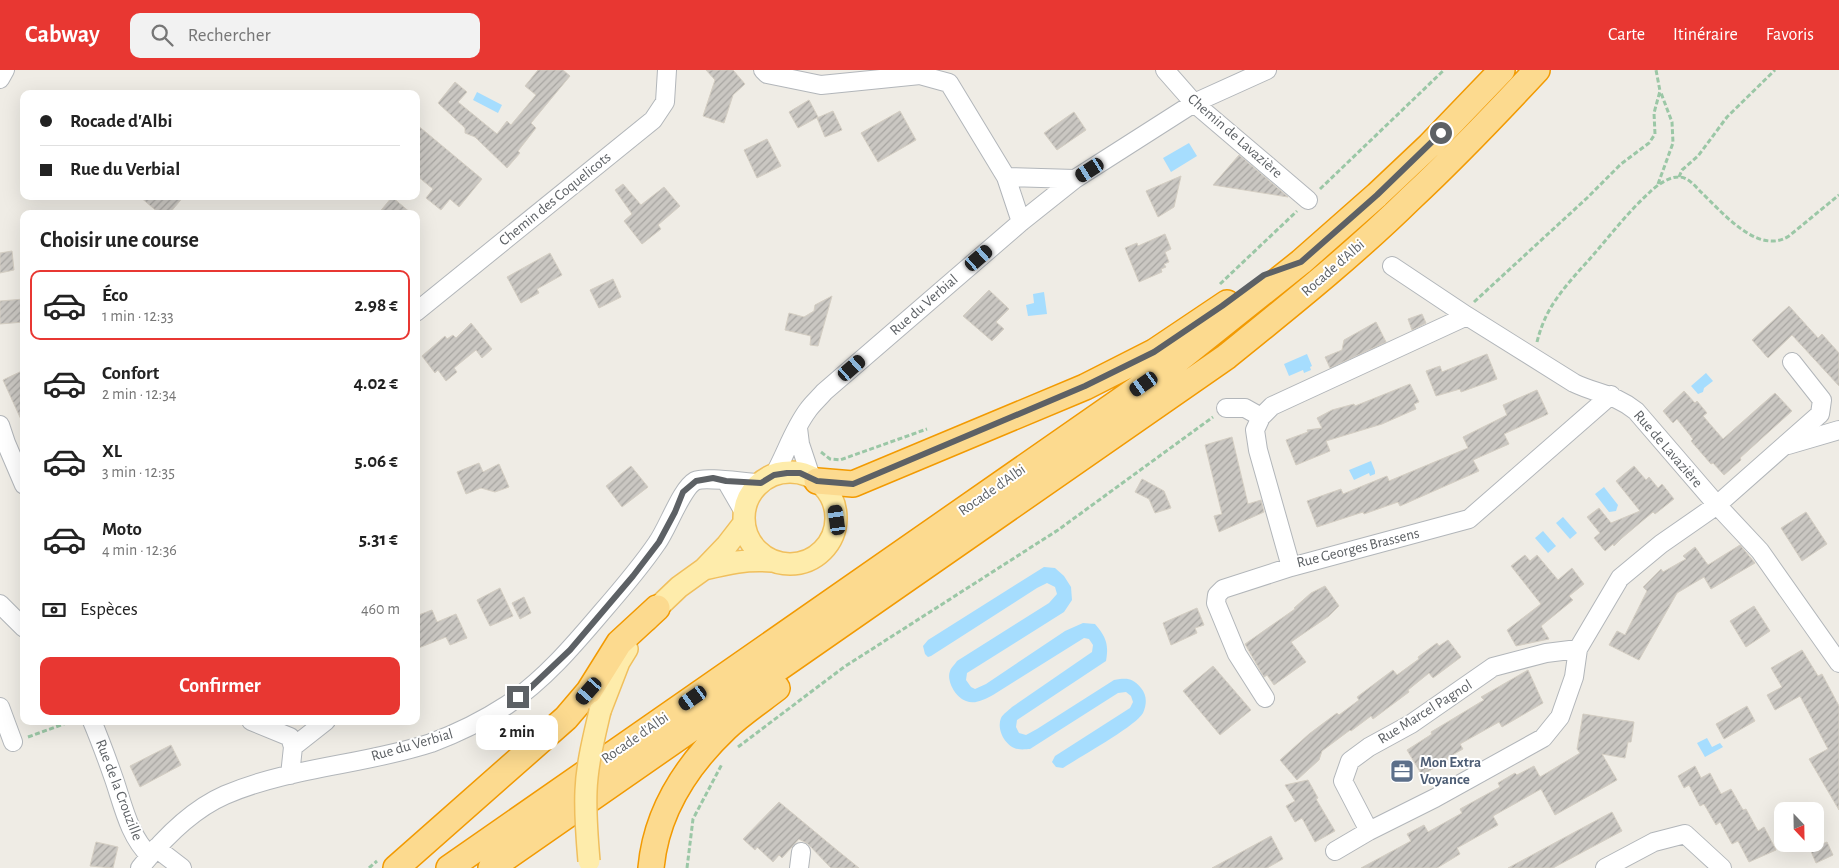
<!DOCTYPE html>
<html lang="fr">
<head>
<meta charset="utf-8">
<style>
  :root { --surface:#fff; --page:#f2f2f2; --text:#222; --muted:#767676; --line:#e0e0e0; --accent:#e83732 }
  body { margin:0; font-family:"Alegreya Sans",sans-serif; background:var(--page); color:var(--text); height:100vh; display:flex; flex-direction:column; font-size:19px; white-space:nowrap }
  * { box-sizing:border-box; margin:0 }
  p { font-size:16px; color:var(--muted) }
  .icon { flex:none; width:28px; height:28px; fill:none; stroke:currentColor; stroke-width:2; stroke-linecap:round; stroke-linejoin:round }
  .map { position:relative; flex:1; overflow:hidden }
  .panel { position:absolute; left:20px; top:140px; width:400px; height:515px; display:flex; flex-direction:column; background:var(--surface); border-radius:10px; box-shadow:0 5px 20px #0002 }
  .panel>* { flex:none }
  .guide { position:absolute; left:20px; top:20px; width:400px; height:110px; border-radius:10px; box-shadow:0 5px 20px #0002; display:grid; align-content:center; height:110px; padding:0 20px; background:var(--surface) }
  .needle { width:32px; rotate:158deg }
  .fabs { position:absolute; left:1774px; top:732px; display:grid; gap:10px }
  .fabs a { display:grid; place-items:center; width:50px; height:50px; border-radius:10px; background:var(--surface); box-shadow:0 5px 20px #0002; font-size:25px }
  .end { position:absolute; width:22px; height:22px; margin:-11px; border:6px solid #5d6165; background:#fff; box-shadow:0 0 0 2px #fff }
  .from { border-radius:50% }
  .bubble { position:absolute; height:35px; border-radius:10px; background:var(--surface); box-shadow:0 5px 20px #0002; font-size:16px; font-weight:600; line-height:35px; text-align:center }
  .car { position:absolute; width:15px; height:30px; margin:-15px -8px; border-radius:6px; box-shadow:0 0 4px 1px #0007; background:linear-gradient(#222 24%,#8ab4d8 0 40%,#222 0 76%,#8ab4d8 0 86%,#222 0) }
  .guide b { display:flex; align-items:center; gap:18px; height:48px; font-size:19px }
  .guide b+b { border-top:1px solid var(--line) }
  .guide i { width:12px; height:12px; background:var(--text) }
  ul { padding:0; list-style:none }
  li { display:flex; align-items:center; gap:15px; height:70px; margin:0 10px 8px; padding:0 10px; border:2px solid transparent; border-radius:10px }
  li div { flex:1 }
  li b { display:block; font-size:19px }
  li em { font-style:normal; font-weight:600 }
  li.on { border-color:var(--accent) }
  li>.icon { width:45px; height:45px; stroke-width:1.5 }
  h2 { padding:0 20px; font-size:22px; line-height:60px }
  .pay { display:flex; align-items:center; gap:12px; height:55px; padding:0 20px; font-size:19px }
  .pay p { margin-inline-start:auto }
  .cta { display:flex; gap:10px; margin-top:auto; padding:10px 20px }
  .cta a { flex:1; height:58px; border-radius:10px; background:var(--accent); color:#fff; font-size:20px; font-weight:600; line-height:58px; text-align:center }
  header { display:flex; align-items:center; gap:30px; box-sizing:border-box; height:70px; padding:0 25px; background:var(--accent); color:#fff }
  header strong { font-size:24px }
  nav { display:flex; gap:28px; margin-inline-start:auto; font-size:18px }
  .search { width:350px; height:45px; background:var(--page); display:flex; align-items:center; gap:12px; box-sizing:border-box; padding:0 18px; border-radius:10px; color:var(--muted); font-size:19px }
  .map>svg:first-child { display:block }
  .water { fill:#a6ddfe }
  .building { fill:url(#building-hatch); stroke:#d4cec3 }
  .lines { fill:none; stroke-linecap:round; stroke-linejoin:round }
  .minor-casing { stroke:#b2b6ba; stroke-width:20 }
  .major-casing { stroke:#f0bf5d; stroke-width:24 }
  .highway-casing { stroke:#f29a02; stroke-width:28 }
  .path { stroke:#9bc7a6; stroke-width:3; stroke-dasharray:5 2.5; stroke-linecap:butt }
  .minor { stroke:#fff; stroke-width:18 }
  .major { stroke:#feecab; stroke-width:21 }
  .highway { stroke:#fcda8f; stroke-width:25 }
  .major-bridge-casing { stroke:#f0bf5d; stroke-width:24; stroke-linecap:butt }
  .major-bridge { stroke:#feecab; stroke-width:21 }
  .route { stroke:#5d6165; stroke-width:6 }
  .labels { text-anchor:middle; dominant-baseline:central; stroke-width:4; stroke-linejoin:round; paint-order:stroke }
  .street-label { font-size:15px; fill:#5d6165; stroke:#fff }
  .service-label { font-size:15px; font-weight:bold; fill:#4e5e75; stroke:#fff; text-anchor:start }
</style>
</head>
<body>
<header>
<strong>Cabway</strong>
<div class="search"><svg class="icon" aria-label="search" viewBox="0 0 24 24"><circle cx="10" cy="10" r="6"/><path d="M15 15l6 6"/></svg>Rechercher</div>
<nav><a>Carte</a><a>Itinéraire</a><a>Favoris</a></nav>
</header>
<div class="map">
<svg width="1839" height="798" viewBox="0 0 1839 798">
  <defs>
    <pattern id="building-hatch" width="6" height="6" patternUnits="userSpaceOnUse" patternTransform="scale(1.25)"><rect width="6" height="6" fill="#cac7c2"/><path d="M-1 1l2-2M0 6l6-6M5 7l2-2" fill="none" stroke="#a7a5a1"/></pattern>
  </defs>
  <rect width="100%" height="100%" fill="#efece5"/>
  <path class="water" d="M477 22 502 35 498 43 473 30Z
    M1189 73 1197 86 1171 102 1163 88Z
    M1044 222 1047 244 1028 246 1026 235 1034 233 1033 224Z
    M1307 284 1312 296 1310 297 1311 300 1304 303 1303 300 1289 306 1284 294Z
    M1706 303 1713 311 1704 318 1703 322 1698 324 1691 316Z
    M1371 391 1375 401V404L1370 406 1369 403 1354 410 1349 400Z
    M1604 417 1618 435 1616 441 1609 442 1595 424Z
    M1563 447 1577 463 1570 469 1556 453Z
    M1543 461 1556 476 1548 483 1535 468Z
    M1044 497 1055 498 1064 506 1071 517 1072 530 1064 542 967 603 966 610 971 617 975 619 986 614 1065 561 1083 553 1095 554C1106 567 1109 574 1106 591L1017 650 1016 657 1019 663 1026 665 1037 659 1114 610C1126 608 1132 607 1141 618 1147 625 1147 634 1143 643 1136 656 1078 688 1063 698L1056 697 1052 692 1055 686 1130 638 1133 632 1131 626 1126 622 1118 623 1030 679C1027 679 1022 680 1018 679 1006 677 996 660 1001 648 1003 644 1008 641 1012 637L1092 582 1093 575 1089 569 1084 568 993 625C985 629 975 635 966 631 956 628 946 611 950 601 951 598 955 594 957 591L1049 533 1057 524 1055 517 1047 513 1037 518 931 586 928 587 925 584 923 576 928 570Z
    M1707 668 1712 677 1720 673 1723 677 1705 687 1697 673Z"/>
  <path class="building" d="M538 0H563L570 6 531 53 536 58 518 81 520 83 507 98 475 67 465 63V58L438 33 455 12 467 22 458 32 497 64 507 51 511 55 536 25 525 16Z
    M706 0H733L745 14 733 25 724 53 703 46 715 10Z
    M809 30 818 47 798 58 789 42Z
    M833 41 842 60 825 67 817 48Z
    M900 41 916 70 878 92 861 63Z
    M1074 42 1086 60 1057 80 1044 63Z
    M416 54 482 109 459 137 450 129 441 140 426 128 433 119 416 105Z
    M767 69 781 96 757 108 744 80Z
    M1239 85 1288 127 1213 115Z
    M1181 106 1174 137 1158 147 1146 121Z
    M623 114 641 135 664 117 680 136 658 155 661 159 642 174 624 151 632 144 615 120Z
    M139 126H184L169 144H160Z
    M392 127 412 144H378Z
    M1165 164 1171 179 1165 182 1169 192 1164 194 1166 197 1161 199 1162 202 1139 212 1125 178 1137 173 1138 176Z
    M12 181 14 200 0 203V183Z
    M550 183 562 205 537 219 539 223 521 233 507 207Z
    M613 209 621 227 599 238 590 220Z
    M989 220 1009 239 996 252 1004 259 992 271 963 246Z
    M832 226 818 276 810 275 811 266 785 260 789 243 804 247 814 241 815 235Z
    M24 229V252L0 254V231Z
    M1789 236 1818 268 1822 264 1839 283V316L1792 265 1768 288 1752 270Z
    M1422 244 1426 253 1412 260 1408 249Z
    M1376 252 1386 272 1330 298 1325 287 1342 280 1344 270Z
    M471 253 492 279 482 288 476 280 454 298 457 302 446 311 438 300 435 303 422 286 445 266 447 269 453 265 456 268Z
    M1487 284 1497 309 1461 322 1460 319 1436 326 1426 301 1440 296 1442 302Z
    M24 300V356L3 310Z
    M1410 314 1419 332 1414 334 1416 339 1382 354 1326 371 1330 381 1296 395 1286 370 1308 362 1307 360 1322 358 1317 348 1332 340 1354 334 1355 336Z
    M1537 320 1548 344 1504 364 1509 374 1473 390 1479 401 1400 436 1398 432 1364 444 1363 442 1317 457 1307 431 1341 419 1343 424 1387 406 1389 411 1468 378 1463 367 1507 345 1503 335Z
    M1684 321 1695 333 1697 331 1707 343 1703 346 1723 369 1775 323 1792 341 1740 388 1741 390 1724 405 1713 393 1711 394 1691 371 1693 369 1677 349 1673 353 1663 341Z
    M1232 367 1248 434 1261 430 1264 442 1219 462 1214 446 1222 444 1205 375Z
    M479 393 483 402 499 394 509 417 495 422 481 418 466 424 457 402Z
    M631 396 648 417 622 437 606 416Z
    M1634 396 1646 410 1649 407 1658 418 1662 414 1674 429 1655 444 1653 442 1622 468 1614 476 1613 474 1605 481 1594 468 1600 463 1587 447 1599 438 1611 453 1640 441 1616 411Z
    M1142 409 1164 421 1171 438 1155 443 1149 429 1135 422Z
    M1806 442 1827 474 1802 491 1781 458Z
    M1740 475 1755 493 1711 519 1704 507 1677 523 1639 590 1609 575 1617 561 1625 565 1647 521 1643 517 1661 499 1663 502 1686 489 1683 486 1695 477 1708 495Z
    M1525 485 1530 491 1537 485 1558 510 1572 498 1584 514 1569 526 1573 530 1541 556 1549 569 1516 576 1507 560 1541 534 1511 496Z
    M1325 516 1339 536 1329 546 1291 572 1306 592 1274 615 1267 605 1264 607 1245 574 1295 539 1294 538 1311 523Z
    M500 518 513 546 490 556 477 530Z
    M524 527 531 543 520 549 512 533Z
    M1754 536 1770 561 1746 577 1730 551Z
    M1197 538 1204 555 1195 558 1197 563 1171 575 1163 553Z
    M432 540 437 552 456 544 467 568 450 575 446 567 416 579V546Z
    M1448 570 1461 587 1433 608 1429 603 1408 620 1409 622 1373 649 1371 646 1351 661 1350 660 1322 681 1319 690 1297 710 1280 690 1309 664 1337 643 1339 645 1359 630 1357 627 1393 600 1397 605 1419 589 1418 587 1437 573 1439 576Z
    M1802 580 1818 606 1822 604 1839 636V740L1809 689 1828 679 1800 626 1775 640 1767 625 1782 617 1771 598Z
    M1213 596 1251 640 1220 665 1183 621Z
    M1528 600 1543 633 1502 657 1499 652 1460 674 1463 679 1447 688 1448 690 1422 705 1407 680 1432 664 1431 662 1484 630 1481 627Z
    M1747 636 1755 651 1724 669 1716 654Z
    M1583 644 1634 652 1631 672H1628L1625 688 1602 684 1617 710 1555 745 1541 719 1493 746 1498 755 1457 778 1460 784 1437 798H1361L1411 771 1407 764 1424 755 1428 762 1462 743 1460 739 1500 717 1498 713 1515 703 1517 705 1534 696 1540 707 1580 683 1577 679Z
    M171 675 181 695 140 717 130 696Z
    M1695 696 1701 708 1710 703 1721 724 1731 719 1743 740 1746 739 1758 761 1764 757 1776 780 1749 792 1738 771 1732 774 1720 752 1716 755 1704 734 1700 736 1689 715 1684 718 1678 706Z
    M1308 710 1318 728 1316 729 1335 761 1315 772 1302 748 1295 752 1286 736 1295 731 1285 715Z
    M779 732 832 776 859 798H831L808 774 799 769 782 788 779 785 773 792 757 777 755 780 743 769Z
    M1612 742 1622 761 1553 798H1508Z
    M1271 766 1283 789 1267 798H1212Z
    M96 772 118 777 113 798 90 796Z
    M1827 772 1833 785 1816 793 1810 779Z"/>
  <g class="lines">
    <g class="minor-casing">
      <path id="minor" d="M763 0 767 4 821 15 920 5 949 13 1006 107 1021 152
        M1165 0 1194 33 1308 130
        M0 9 5 0
        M1006 107 1075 109
        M1392 196 1467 246 1574 313C1597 324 1615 324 1636 341L1717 435 1760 481 1839 593
        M416 242 653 50 665 32 667 0
        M1467 246 1272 336 1261 347 1255 360 1258 380 1291 497 1469 449 1611 325
        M1226 338H1245L1261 347
        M0 355 6 373 24 415
        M798 358 800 374 811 407
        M1788 375 1839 360
        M774 405C786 384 793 360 808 340 812 334 819 328 824 322L1021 152 1075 109 1194 33 1267 0
        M726 411 744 442
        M0 534 24 558
        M1578 579 1546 583 1493 597 1411 654 1369 677 1350 691 1343 711 1369 761 1435 728 1543 668 1560 647 1574 607 1578 579 1620 508 1661 474 1717 435 1820 344 1822 330 1792 292
        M1265 628 1237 584 1216 533 1217 525 1223 519 1291 497
        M0 637 13 672
        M92 651C100 670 107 689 114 709 123 735 129 766 150 786
        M251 651 290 667 293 677 290 705
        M293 677 326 651
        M156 778 182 798
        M1335 781 1369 761
        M140 798C162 770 191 740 225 725 290 697 364 695 431 673 458 663 484 650 507 635 544 610 573 576 601 543 621 520 640 498 657 473 668 458 681 419 695 411 705 406 747 413 761 413
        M799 798 801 782
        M1605 798 1654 772 1685 764 1722 798"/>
    </g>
    <g class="major-casing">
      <path id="major" d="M744 448a46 46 0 1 1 92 0a46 46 0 1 1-92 0Z
        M704 499C729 493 746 489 772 491
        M647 550 657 538 679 517 704 499 727 475 744 453
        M600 641 619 592 627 579"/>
    </g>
    <g class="highway-casing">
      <path id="highway" d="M817 411 853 414 1085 317 1154 282 1227 233
        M396 798 566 648 589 621 619 573 657 538
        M449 798 1173 294 1301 192 1377 125 1430 75 1502 0
        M491 798 1226 287C1289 236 1353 185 1411 128 1455 87 1496 44 1537 0
        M651 798C656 743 686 696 726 658 741 644 760 631 777 618"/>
    </g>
    <path class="path" d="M1679 107 1682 100 1698 86 1727 47 1775 0
      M1658 114 1673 73 1672 52 1661 23
      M1320 119 1444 0
      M1220 214 1297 141
      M1474 232 1587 128 1621 94 1649 73 1655 64 1654 43 1660 21 1656 0
      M1537 272C1541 256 1547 242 1557 228 1568 212 1582 198 1594 184 1612 163 1630 140 1650 122 1657 115 1670 106 1680 107 1689 108 1695 116 1701 122 1722 142 1758 186 1789 166L1839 125
      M821 382 830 389 840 390 927 359
      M28 667 72 651
      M738 677 844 597 1058 460 1213 347
      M369 798 377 791
      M687 798 693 749 722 694"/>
    <use href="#minor" class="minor"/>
    <use href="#major" class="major"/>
    <use href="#highway" class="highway"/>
    <g class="major-bridge-casing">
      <path id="major-bridge" d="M589 791C587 768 585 745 586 721 587 694 594 667 600 641"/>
    </g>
    <use href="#major-bridge" class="major-bridge"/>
  </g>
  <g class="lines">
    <path class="route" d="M518 627 529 619 570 580 633 506 659 472 675 442 683 422 696 411 713 408 726 411 761 413 774 405 787 403H800L817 411 853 414 1085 316 1154 282 1222 236 1264 205 1301 192 1377 125 1441 63"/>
  </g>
  <defs>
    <g id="office-square" transform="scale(1.25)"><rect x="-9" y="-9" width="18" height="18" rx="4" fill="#5c6f8a" stroke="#fff"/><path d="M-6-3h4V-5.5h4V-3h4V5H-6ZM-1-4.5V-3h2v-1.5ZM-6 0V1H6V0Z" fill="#fff"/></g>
  </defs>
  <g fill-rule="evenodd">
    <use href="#office-square" x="1402" y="701"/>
  </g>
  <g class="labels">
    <g class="street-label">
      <text transform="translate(1235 66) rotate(41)">Chemin de Lavazière</text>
      <text transform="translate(555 129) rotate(-39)">Chemin des Coquelicots</text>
      <text transform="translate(1333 198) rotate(-41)">Rocade d'Albi</text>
      <text transform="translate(924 235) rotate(-41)">Rue du Verbial</text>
      <text transform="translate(1668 379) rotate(49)">Rue de Lavazière</text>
      <text transform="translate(992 420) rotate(-35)">Rocade d'Albi</text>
      <text transform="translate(1358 478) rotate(-14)">Rue Georges Brassens</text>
      <text transform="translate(1425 642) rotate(-32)">Rue Marcel Pagnol</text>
      <text transform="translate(635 668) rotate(-35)">Rocade d'Albi</text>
      <text transform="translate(412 675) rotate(-16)">Rue du Verbial</text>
      <text transform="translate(119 720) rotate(69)">Rue de la Crouzille</text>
    </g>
    <g class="service-label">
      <text x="1420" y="692">Mon Extra<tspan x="1420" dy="17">Voyance</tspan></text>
    </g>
  </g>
</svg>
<div class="fabs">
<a><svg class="needle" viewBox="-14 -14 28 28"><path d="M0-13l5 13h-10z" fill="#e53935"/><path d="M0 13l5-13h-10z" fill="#767676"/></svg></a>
</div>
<i class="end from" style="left:1441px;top:63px"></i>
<i class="end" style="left:518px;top:627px"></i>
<div class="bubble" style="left:476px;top:645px;width:82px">2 min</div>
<i class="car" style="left:1090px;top:100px;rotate:237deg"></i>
<i class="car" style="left:979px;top:188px;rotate:49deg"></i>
<i class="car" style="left:852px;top:298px;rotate:49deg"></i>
<i class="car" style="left:1144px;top:314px;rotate:235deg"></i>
<i class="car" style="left:837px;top:450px;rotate:352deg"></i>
<i class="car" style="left:589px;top:621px;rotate:221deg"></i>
<i class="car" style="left:693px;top:628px;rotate:235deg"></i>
<div class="guide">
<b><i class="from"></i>Rocade d'Albi</b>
<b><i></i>Rue du Verbial</b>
</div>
<section class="panel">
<h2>Choisir une course</h2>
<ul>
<li class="on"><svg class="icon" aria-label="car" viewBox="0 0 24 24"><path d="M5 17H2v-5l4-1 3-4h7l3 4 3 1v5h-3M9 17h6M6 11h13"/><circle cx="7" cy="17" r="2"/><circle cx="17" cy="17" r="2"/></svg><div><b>Éco</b><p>1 min · 12:33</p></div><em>2.98 €</em></li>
<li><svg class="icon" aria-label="car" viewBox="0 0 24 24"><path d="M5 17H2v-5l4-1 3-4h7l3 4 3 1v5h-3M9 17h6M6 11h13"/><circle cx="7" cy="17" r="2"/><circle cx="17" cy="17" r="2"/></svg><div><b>Confort</b><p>2 min · 12:34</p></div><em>4.02 €</em></li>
<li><svg class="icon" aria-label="car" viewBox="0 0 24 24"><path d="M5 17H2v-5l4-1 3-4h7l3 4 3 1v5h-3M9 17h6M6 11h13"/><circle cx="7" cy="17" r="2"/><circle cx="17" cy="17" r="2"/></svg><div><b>XL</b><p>3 min · 12:35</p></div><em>5.06 €</em></li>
<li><svg class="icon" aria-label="car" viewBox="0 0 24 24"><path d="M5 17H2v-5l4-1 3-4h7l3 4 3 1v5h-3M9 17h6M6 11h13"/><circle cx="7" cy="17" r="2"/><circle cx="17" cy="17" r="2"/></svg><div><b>Moto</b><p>4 min · 12:36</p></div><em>5.31 €</em></li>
</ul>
<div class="pay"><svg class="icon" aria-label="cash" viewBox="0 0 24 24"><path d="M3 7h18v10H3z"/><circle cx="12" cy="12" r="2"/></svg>Espèces<p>460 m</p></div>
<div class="cta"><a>Confirmer</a></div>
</section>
</div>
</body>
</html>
